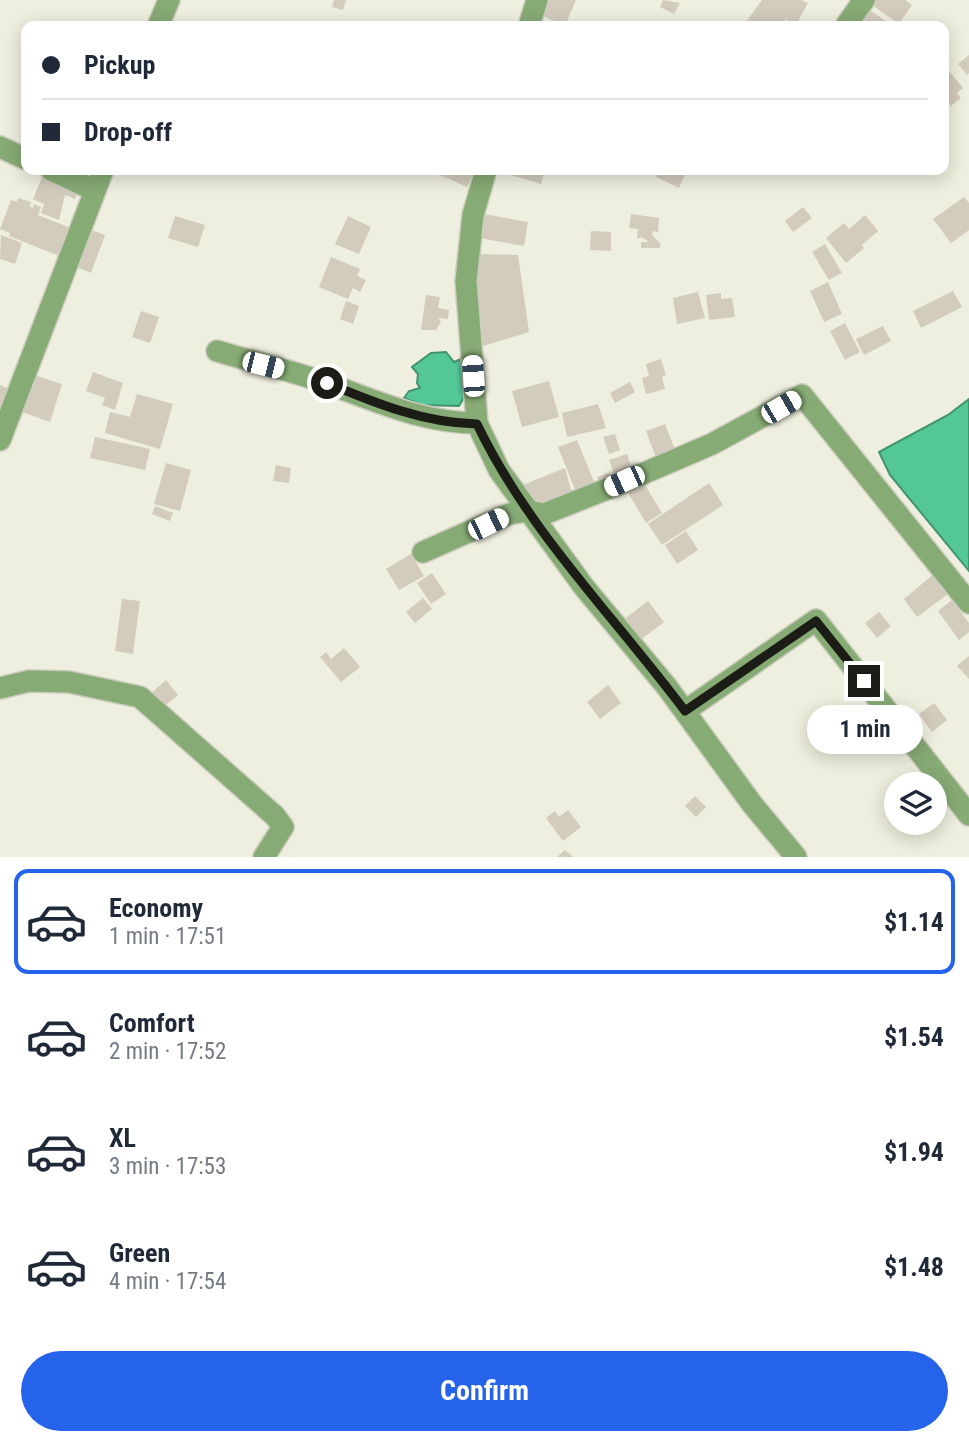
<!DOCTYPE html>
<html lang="en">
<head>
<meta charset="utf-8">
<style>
  :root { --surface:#fff; --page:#f6f6f7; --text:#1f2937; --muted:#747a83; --line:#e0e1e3; --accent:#2563eb }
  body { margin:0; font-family:"Roboto Condensed",sans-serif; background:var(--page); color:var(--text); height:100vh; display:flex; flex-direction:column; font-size:26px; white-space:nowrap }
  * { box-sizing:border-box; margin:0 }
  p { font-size:23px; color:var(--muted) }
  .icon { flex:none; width:38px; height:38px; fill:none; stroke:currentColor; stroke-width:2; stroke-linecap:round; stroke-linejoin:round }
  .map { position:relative; height:857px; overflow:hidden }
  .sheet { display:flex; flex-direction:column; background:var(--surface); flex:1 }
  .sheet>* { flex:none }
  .top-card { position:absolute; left:21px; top:21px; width:928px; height:154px; border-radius:14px; box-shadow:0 4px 18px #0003; display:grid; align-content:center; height:154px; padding:0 21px; background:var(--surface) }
  .tools { position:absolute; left:884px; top:772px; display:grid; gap:14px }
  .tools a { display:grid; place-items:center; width:63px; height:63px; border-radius:50%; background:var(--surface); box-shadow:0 4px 18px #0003; font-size:35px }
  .end { position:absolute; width:32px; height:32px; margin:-16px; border:9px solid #1c1c16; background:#fff; box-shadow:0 0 0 4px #fff }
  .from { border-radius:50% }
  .bubble { position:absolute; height:49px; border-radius:24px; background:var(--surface); box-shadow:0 4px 18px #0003; font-size:23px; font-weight:700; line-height:49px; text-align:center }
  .car { position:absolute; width:21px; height:42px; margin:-21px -10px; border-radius:9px; box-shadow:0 0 5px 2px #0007; background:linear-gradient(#fff 24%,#345 0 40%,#fff 0 76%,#345 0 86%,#fff 0) }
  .top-card b { display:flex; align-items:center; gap:24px; height:66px; font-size:26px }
  .top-card b+b { border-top:2px solid var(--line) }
  .top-card i { width:18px; height:18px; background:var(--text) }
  ul { padding:12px 0 0; list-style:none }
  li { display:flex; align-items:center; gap:21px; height:105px; margin:0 14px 10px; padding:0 7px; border:4px solid transparent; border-radius:14px }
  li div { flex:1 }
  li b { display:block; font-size:26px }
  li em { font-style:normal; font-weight:700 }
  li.current { border-color:var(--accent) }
  li>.icon { width:63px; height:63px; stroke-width:1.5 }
  .button { display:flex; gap:14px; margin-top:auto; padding:14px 21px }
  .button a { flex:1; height:80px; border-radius:42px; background:var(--accent); color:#fff; font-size:28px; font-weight:700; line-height:80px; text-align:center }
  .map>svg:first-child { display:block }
  .water { fill:#53c796; stroke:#429470; stroke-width:2 }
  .building { fill:#d3cbbc }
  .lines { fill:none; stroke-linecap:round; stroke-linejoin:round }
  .minor-casing { stroke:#cccdbe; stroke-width:24 }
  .minor { stroke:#87ab75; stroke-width:21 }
  .route { stroke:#1c1c16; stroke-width:9 }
</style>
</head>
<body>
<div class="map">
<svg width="969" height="857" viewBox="0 0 969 857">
  <rect width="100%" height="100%" fill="#eeefde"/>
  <path class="water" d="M446 352 454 362 461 359C469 373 468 393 459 406L422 405 404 398 409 391 420 388 417 383 418 374 412 367 431 353Z
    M969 399V571L890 475 879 452 948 415Z"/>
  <path class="building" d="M334 0H346L343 10 332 7Z
    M544 0H576L565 26 539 14Z
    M663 0 680 3 674 14 660 7Z
    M762 0H802L808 3 796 25 786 20 789 15 780 26H743Z
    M865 0H905L912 5 899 24Z
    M865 7 893 26H854Z
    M969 55V73L967 75 958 64Z
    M949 71 963 88 957 93 961 98 951 106 947 101 943 104V76Z
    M442 170H475L467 187 440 175Z
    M506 170H545L541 184 504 173Z
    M660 170H687L679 188 656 177Z
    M44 172 80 188 75 199 65 195 59 220 41 213 44 204 33 199Z
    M964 197 969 203V230L951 243 933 219Z
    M18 198 31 202 30 207 33 208 34 204 41 207 38 215 73 229 62 257 9 236 10 233 0 229 11 200 17 202Z
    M803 207 812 218 793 232 785 221Z
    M478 213 528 222 524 246 474 237Z
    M631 214 659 218 658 232 653 231 652 235 660 243V248H641V242H649L642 237 637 239 638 229 629 228Z
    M865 215 878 231 862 245 864 248 846 263 826 238 844 223 849 229Z
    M175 216 205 225 198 247 168 238Z
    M348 216 371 227 359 254 335 244Z
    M88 229 105 235 91 273 74 266Z
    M591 231 611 232V251L590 250Z
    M1 235 22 243 15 264 0 259Z
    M825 244 842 273 829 280 812 252Z
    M475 254 518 255 529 332 477 348Z
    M331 257 360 269 357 276 366 280 360 292 353 288 348 299 319 287Z
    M828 282 842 314 824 322 810 291Z
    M953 291 962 307 921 328 913 311Z
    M698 292 705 318 677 324 673 298Z
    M721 293V299L732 298 735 317 709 320 706 295Z
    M426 295 440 297 438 308 449 310 448 319 438 318 441 322 436 330H421Z
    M346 301 359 306 353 324 340 319Z
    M141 311 159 317 150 343 132 337Z
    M845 323 860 352 845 360 830 331Z
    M883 326 891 341 864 355 856 339Z
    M661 359 666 375 662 377 665 389 646 394 642 378 649 376 646 364Z
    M93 372 123 383 115 410 102 405 105 398 86 391Z
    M34 375 62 384 50 422 22 412Z
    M549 381 559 417 522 427 512 391Z
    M630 382 635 392 615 403 610 393Z
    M0 385 9 389 0 411Z
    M137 394 173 404 160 449 105 433 110 412 130 417Z
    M598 404 606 428 567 437 562 413Z
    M665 424 675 450 656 458 646 431Z
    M615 434 620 450 609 454 603 437Z
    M95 437 150 449 145 470 90 458Z
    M577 440 597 489 578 497 558 447Z
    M627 454 633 474 616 479 609 460Z
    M166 463 191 470 180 511 154 504Z
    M276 465 291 468 289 483 273 481Z
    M565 468 573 497 537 510 518 487Z
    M609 473 613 483 600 487 597 477Z
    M640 477 662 513 646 523 624 486Z
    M709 483 723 505 662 545 648 524Z
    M155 506 173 513 170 521 152 514Z
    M686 531 698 550 677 564 665 545Z
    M411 554 424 576 399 590 386 569Z
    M936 572 952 591 917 617 904 599Z
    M432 573 446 594 431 604 417 583Z
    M423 598 432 609 415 623 406 612Z
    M122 599 140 601 133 654 115 651Z
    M952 600 969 623V632L959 640 938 611Z
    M648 601 664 622 639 641 623 620Z
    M879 612 891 626 877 638 865 623Z
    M344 648 360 667 341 682 320 657 326 652 331 659Z
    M969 656V679L957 666Z
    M166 680 178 695 162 708 150 694Z
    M608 685 621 703 600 719 587 702Z
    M934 703 947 720 932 732 919 714Z
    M695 796 706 807 696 817 685 806Z
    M568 810 581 827 563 841 546 818 555 811 559 817Z
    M565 850 573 857H557Z"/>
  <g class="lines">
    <g class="minor-casing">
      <path id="minor" d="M847 24 864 0
        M158 26 169 0
        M529 26 537 0
        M0 147 26 159
        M51 170 94 190
        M217 351C253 362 290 370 326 383 376 401 423 423 477 423L499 470 584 587 667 687 752 804 796 857
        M477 423 466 281 473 215 486 170
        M0 440 103 170
        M423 552 509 514 528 511 544 514 607 489 712 444 802 395 969 603
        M0 688 29 681 69 682 140 697 275 816 283 827 264 857
        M685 711 816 620 969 815"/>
    </g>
    <use href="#minor" class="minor"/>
  </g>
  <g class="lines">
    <path class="route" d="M327 383C375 403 424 423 477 424 528 531 614 616 685 711L816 621 864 681"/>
  </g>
</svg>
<div class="tools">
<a><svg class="icon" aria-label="layers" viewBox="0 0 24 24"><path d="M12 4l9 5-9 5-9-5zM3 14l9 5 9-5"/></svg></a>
</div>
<i class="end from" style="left:327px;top:383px"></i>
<i class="end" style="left:864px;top:681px"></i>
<div class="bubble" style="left:807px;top:705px;width:116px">1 min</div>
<i class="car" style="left:263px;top:365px;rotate:104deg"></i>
<i class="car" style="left:473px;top:376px;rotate:356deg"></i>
<i class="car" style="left:781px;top:407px;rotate:60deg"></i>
<i class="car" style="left:624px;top:481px;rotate:246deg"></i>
<i class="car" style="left:488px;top:524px;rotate:64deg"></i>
<div class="top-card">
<b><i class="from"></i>Pickup</b>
<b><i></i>Drop-off</b>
</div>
</div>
<section class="sheet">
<ul>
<li class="current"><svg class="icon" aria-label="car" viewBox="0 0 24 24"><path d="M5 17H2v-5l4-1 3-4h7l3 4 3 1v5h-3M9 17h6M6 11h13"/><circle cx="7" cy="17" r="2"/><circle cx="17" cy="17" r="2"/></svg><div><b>Economy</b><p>1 min · 17:51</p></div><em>$1.14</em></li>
<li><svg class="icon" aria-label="car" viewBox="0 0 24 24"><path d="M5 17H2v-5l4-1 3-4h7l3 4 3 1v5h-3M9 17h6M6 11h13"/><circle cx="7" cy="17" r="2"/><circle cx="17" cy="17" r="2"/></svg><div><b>Comfort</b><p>2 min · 17:52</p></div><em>$1.54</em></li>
<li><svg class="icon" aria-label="car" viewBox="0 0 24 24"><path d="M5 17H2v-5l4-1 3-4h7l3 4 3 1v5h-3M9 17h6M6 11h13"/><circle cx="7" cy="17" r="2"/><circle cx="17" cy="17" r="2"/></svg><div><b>XL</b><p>3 min · 17:53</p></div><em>$1.94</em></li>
<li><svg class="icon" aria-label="car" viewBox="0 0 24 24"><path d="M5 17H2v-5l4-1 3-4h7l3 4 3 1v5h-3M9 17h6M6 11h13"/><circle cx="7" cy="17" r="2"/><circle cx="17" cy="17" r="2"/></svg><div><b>Green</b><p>4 min · 17:54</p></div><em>$1.48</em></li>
</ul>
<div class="button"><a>Confirm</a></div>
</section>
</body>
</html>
